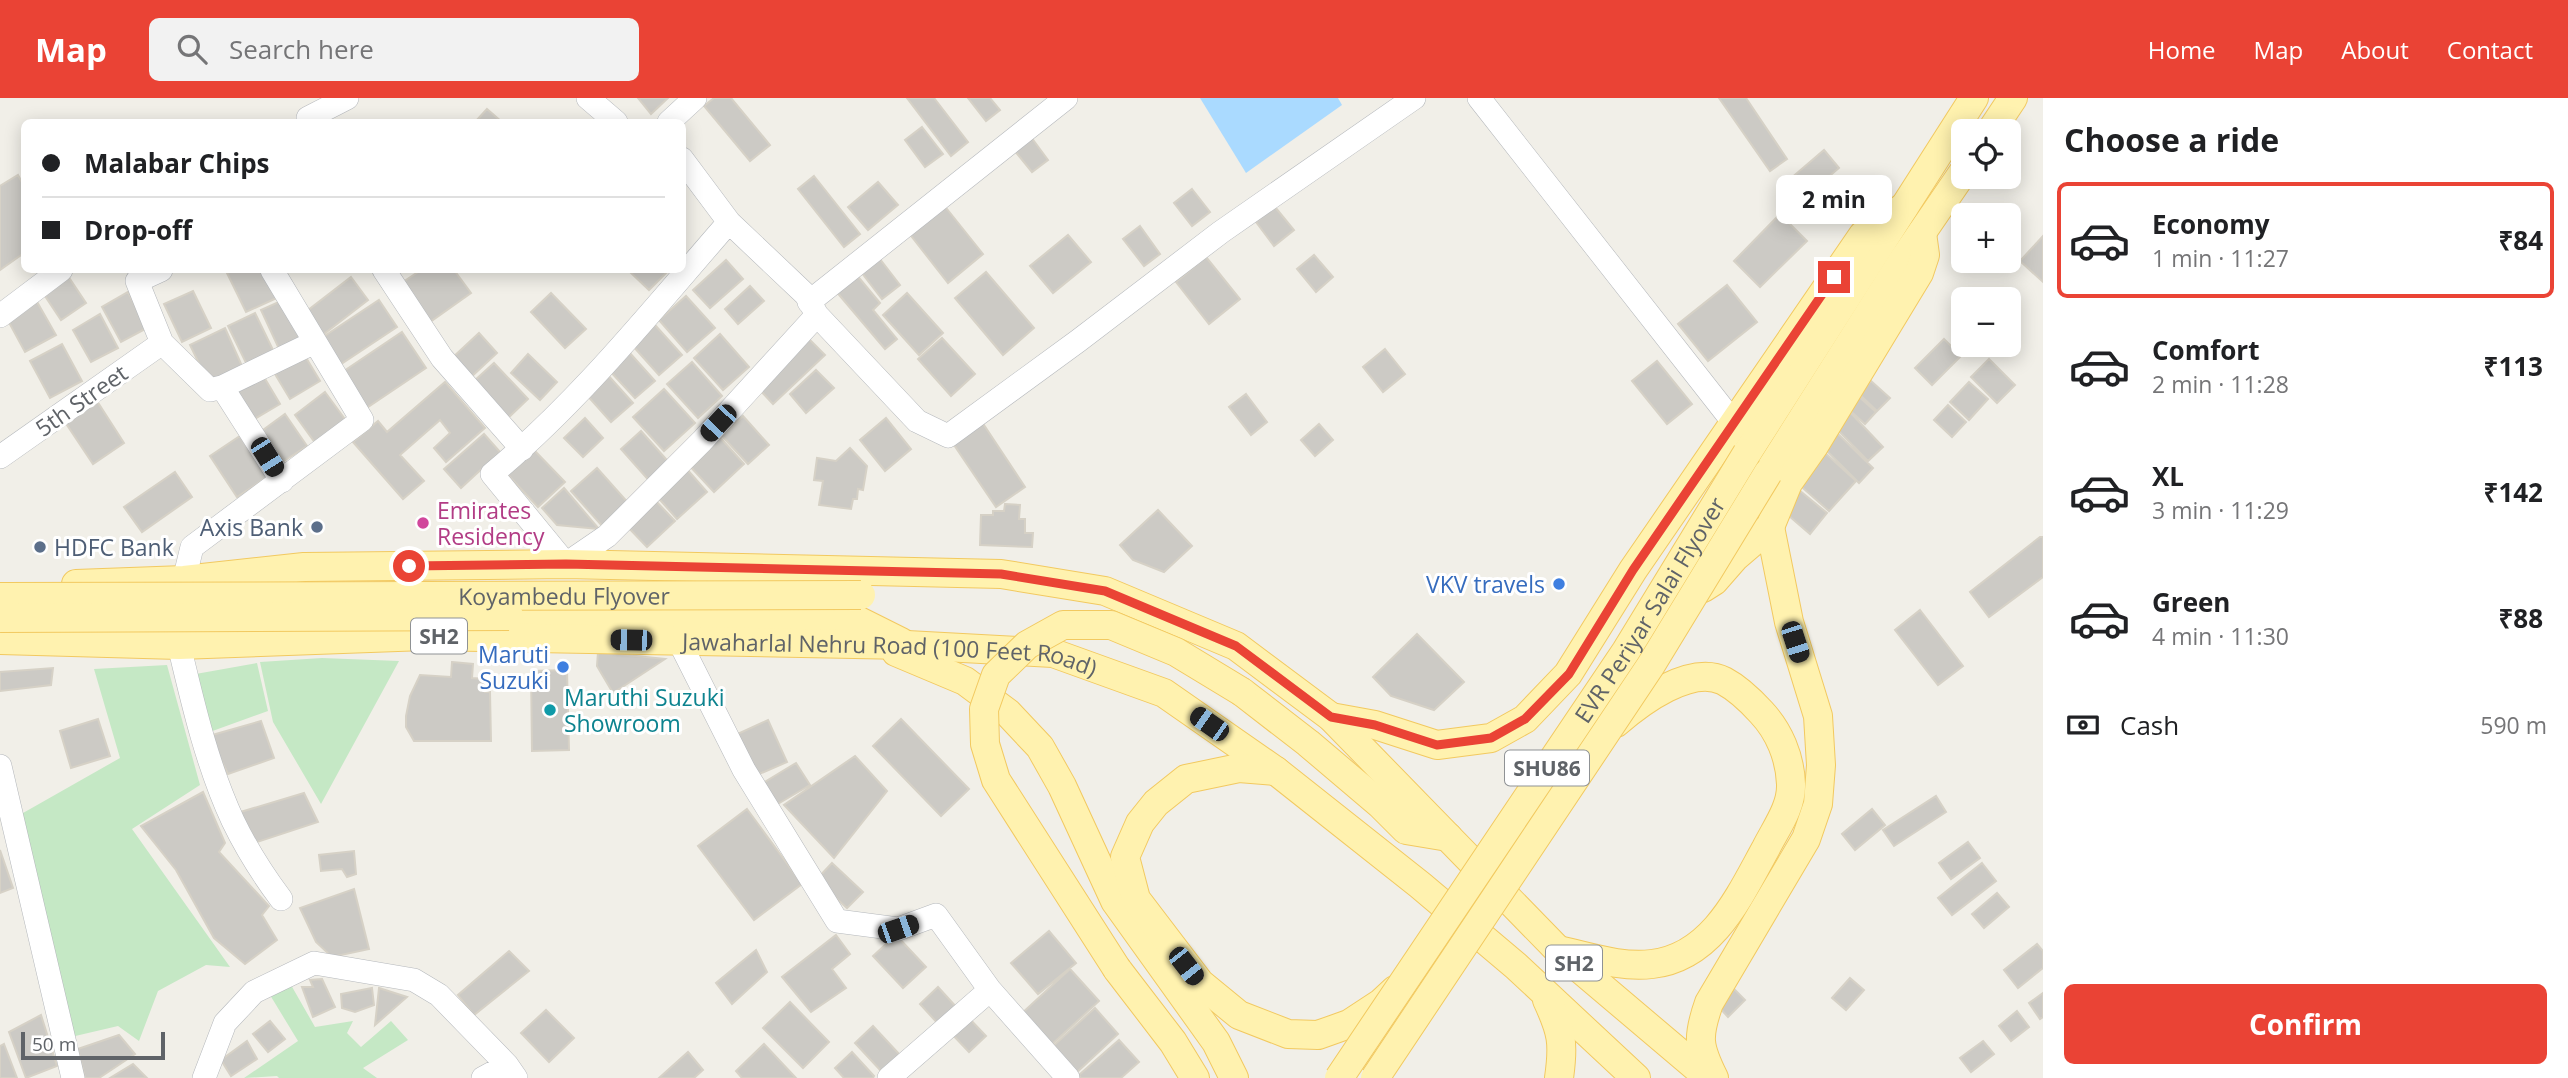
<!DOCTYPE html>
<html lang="en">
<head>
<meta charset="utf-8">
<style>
  :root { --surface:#fff; --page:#f2f2f2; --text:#202124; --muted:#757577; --line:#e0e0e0; --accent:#ea4335 }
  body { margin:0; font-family:"Open Sans",sans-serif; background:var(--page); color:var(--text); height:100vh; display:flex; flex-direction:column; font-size:26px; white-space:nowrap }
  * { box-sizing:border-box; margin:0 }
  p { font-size:23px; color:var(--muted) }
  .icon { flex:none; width:38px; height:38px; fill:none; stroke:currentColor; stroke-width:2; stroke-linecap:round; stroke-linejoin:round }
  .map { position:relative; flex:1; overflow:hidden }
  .drawer { display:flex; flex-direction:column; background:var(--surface); width:525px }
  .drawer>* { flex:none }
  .hud { position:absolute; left:21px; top:21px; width:665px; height:154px; border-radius:10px; box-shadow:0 4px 18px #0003; display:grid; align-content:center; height:154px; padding:0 21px; background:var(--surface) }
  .tools { position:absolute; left:1951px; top:21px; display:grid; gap:14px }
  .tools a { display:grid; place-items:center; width:70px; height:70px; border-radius:10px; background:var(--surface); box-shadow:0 4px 18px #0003; font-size:35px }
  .scale { position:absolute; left:21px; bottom:18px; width:144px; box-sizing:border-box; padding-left:7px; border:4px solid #5f6368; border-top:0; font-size:19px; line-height:24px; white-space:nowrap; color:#5f6368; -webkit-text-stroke:5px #fff; paint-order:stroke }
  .end { position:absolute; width:32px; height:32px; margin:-16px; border:9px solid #ea4335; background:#fff; box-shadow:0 0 0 4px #fff }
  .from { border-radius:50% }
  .bubble { position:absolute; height:49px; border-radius:10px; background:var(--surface); box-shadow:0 4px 18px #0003; font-size:23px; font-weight:700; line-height:49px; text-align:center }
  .car { position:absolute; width:21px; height:42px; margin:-21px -10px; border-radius:9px; box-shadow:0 0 5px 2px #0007; background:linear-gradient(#222 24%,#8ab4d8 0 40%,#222 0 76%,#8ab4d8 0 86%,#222 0) }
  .hud b { display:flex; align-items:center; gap:24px; height:66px; font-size:26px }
  .hud b+b { border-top:2px solid var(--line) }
  .hud i { width:18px; height:18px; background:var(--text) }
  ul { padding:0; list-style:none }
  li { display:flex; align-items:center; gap:21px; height:116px; margin:0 14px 10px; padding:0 7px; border:4px solid transparent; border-radius:10px }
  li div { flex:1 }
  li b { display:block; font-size:26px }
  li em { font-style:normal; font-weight:700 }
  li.selected { border-color:var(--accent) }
  li>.icon { width:63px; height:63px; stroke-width:1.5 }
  h2 { padding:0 21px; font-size:32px; line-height:84px }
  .pay { display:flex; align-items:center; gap:18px; height:77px; padding:0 21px; font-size:26px }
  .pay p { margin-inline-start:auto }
  .action { display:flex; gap:14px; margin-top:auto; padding:14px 21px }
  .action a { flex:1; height:80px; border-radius:10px; background:var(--accent); color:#fff; font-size:28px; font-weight:700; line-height:80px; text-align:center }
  header { display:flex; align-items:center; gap:42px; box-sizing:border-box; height:98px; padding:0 35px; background:var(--accent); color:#fff }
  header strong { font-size:33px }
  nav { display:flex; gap:38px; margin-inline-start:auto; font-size:24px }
  .search { width:490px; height:63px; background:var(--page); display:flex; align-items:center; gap:18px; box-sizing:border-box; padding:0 24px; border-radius:10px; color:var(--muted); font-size:26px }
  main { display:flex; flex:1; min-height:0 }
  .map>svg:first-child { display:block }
  .green { fill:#c5e8c5 }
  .water { fill:#aadaff }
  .building { fill:#cccac5; stroke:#d6d1c6; stroke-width:2 }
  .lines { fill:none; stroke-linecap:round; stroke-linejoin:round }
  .minor-casing { stroke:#b5b8bc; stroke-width:24 }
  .major-casing { stroke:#f2c960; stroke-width:30 }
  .minor { stroke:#fff; stroke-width:23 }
  .major { stroke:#fff2af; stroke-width:28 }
  .major-bridge-casing { stroke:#f2c960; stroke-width:30; stroke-linecap:butt }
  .major-bridge { stroke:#fff2af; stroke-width:28 }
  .route { stroke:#ea4335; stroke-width:9 }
  .hotel-dot { fill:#d1479c; stroke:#fff; stroke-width:2.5 }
  .service-dot { fill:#5c6f8a; stroke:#fff; stroke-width:2.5 }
  .shop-dot { fill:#3f7fe0; stroke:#fff; stroke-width:2.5 }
  .culture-dot { fill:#0f9aa8; stroke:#fff; stroke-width:2.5 }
  .labels { text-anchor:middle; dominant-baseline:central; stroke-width:6; stroke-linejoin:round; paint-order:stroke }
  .shield { fill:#fff; stroke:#8f9295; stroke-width:2 }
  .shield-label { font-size:21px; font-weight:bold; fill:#5f6368 }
  .street-label { font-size:23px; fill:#5f6368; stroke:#fff }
  .hotel-label { font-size:23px; fill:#b23c85; stroke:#fff; text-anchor:start }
  .service-label { font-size:23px; fill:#4e5e75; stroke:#fff; text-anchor:end }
  .shop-label { font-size:23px; fill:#366cbe; stroke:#fff; text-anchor:end }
  .culture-label { font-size:23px; fill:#0d838f; stroke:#fff; text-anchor:start }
</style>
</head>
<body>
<header>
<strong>Map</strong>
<div class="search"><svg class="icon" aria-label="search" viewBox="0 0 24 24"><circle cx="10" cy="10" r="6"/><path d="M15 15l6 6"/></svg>Search here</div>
<nav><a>Home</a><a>Map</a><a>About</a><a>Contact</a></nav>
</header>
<main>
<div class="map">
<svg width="2043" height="980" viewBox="0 0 2043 980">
  <rect width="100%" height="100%" fill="#f1efe8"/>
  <path class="green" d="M322 560 399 563 321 706 273 624 260 564Z
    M257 565 268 613 207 635 190 577Z
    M167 567 200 687 132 731 230 869 206 867 158 893 139 943 118 928 71 939 16 719 120 660 94 571Z
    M291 887 315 929 353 923 347 935 361 949 391 923 408 942 363 970 377 980H279L277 978 244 980 298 943 270 897Z"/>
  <path class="water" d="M1200 0H1338L1342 7 1246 75Z"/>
  <path class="building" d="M638 0H668L651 16Z
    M714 0H731L770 47 750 63 704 8Z
    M907 0H934L968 44 951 58Z
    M968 0H990L1000 12 986 23Z
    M1719 0H1746L1787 61 1770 73Z
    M487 11 502 24H475Z
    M922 29 943 56 925 69 905 42Z
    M1031 39 1048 62 1032 74 1014 52Z
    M1824 52 1839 70 1798 105 1783 87Z
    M18 77 24 88V155L0 172V88Z
    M814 78 860 136 844 149 798 91Z
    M878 84 898 107 868 132 848 109Z
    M1192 91 1210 114 1192 128 1174 105Z
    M943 106 983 156 948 185 908 134Z
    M1275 109 1294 132 1274 148 1256 124Z
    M1780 116 1807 143 1760 189 1734 163Z
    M1140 128 1160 156 1144 168 1123 141Z
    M1068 137 1091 164 1053 195 1030 168Z
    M2043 138V184L2020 163Z
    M876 156 900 187 882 201 858 170Z
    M1314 157 1333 179 1316 194 1297 171Z
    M1206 159 1240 201 1209 226 1176 184Z
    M726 162 743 181 710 210 693 192Z
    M235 172H266L279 199 246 214 227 175Z
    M421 172H454L471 195 430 224 403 184Z
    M631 172H669L649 192 629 173Z
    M986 174 1034 230 1003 257 955 200Z
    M66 175 86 205 61 222 41 192Z
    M855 175 880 205 873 212 897 241 885 251 835 192Z
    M351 179 368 202 320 239 303 216Z
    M1727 187 1757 224 1708 263 1678 226Z
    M750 188 764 203 738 226 725 211Z
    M193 193 211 230 182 244 164 206Z
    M128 194 147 230 121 244 102 209Z
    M551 195 586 231 565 250 531 214Z
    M907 195 943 235 919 257 883 217Z
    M686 198 715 230 687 254 659 222Z
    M36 202 56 237 25 254 6 219Z
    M283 202 303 242 280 253 261 212Z
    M379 202 397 229 335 270 317 243Z
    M255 215 275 256 248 269 228 228Z
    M100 216 118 250 91 264 73 232Z
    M655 227 682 257 659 277 632 247Z
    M225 230 242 268 208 284 190 247Z
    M402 234 426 270 362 313 338 277Z
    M479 235 497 255 470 280 452 260Z
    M720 236 749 269 723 292 694 260Z
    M808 240 825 257 773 306 757 289Z
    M942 240 975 276 951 298 918 261Z
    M1944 241 1961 258 1932 287 1915 270Z
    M62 246 82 283 50 300 30 263Z
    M1385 251 1405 276 1383 294 1363 269Z
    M302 253 320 283 290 301 272 271Z
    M628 253 655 283 635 300 608 271Z
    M528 256 557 284 540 302 511 275Z
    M1989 261 2015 287 1997 305 1971 279Z
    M1657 263 1692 306 1667 326 1632 283Z
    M692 264 722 298 698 320 667 286Z
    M494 265 528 301 508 320 474 283Z
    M816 272 834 290 806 315 790 296Z
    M261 274 280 306 251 323 233 291Z
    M606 275 633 305 611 324 585 295Z
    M1871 283 1890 300 1877 313 1859 296Z
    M445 284 485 330 446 364 434 350 450 335 440 322 400 357 424 383 403 401 353 344 378 323 387 334Z
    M1969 284 1988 301 1969 322 1950 304Z
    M664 291 695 325 664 353 633 319Z
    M325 294 347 324 316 346 295 317Z
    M1246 296 1267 324 1251 337 1229 309Z
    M1857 297 1876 314 1865 326 1846 309Z
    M97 303 124 345 93 366 65 324Z
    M1948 307 1966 324 1952 339 1934 322Z
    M1847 311 1883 349 1868 363 1832 326Z
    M285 316 307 348 284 363 263 332Z
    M743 318 769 347 748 366 722 338Z
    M585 320 603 340 583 359 564 340Z
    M886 320 911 351 885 373 860 342Z
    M980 321 1025 389 996 409 950 341Z
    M1319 326 1333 342 1315 358 1301 342Z
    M641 333 673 369 653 387 621 351Z
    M1836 334 1873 370 1859 385 1822 348Z
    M484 336 500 354 461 390 444 371Z
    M717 336 744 366 714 394 686 364Z
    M240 338 267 379 237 399 210 358Z
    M850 350 867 368 863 392 858 391 857 401H853L851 411 819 407 823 383 814 382 817 360 836 363Z
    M533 351 565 384 538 409 507 376Z
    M1823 353 1856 383 1829 413 1796 384Z
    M685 369 707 394 677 421 654 395Z
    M597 370 630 407 604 430 571 393Z
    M175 374 192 399 142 434 124 409Z
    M564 390 599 431 557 427 542 410Z
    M1799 392 1827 415 1810 436 1782 412Z
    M652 399 675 423 647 449 624 425Z
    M1005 406 1020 407 1019 421H1025V435H1033L1032 449 980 447 981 417H993V413H1004Z
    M1158 412 1192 448 1164 474 1133 462 1120 447Z
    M2040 439H2043V479L1989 519 1970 494Z
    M1920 512 1963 568 1938 587 1895 532Z
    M1417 536 1464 584 1434 612 1391 598 1373 579Z
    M598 554 665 561 613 595 597 568Z
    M452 564 473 566 472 580 485 581V594H490L491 643H414L406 629V618L410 598 420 577 451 579Z
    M53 570 51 587 0 593V574Z
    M567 572 569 652 532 653 531 573Z
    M98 621 110 658 71 670 60 633Z
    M901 621 969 691 941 718 873 648Z
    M768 622 787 664 750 680 731 639Z
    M261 623 274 660 228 676 209 638Z
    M855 658 887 693 834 760 784 707Z
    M796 665 810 687 771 710 758 688Z
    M203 694 225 745 219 754 269 808 262 817 277 842 245 866 214 840 176 772 141 728Z
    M304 695 318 724 248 747 234 716Z
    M1936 698 1946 714 1894 748 1883 732Z
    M747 711 802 786 754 822 698 748Z
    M1872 711 1885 727 1855 752 1842 736Z
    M1968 744 1980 760 1951 781 1939 765Z
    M0 752 13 790 0 795Z
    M354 753 356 776 347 779 342 771 321 773 319 757Z
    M832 765 863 794 847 810 816 782Z
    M1982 765 1996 783 1952 817 1938 800Z
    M354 791 369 851 332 859 316 844 300 810Z
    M1997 795 2009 809 1984 830 1972 816Z
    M1049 833 1076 865 1038 896 1011 865Z
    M836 837 850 856 832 871 846 890 811 914 782 879Z
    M896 837 926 869 903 890 873 858Z
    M2037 846 2043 853V870L2018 890 2004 872Z
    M756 852 767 874 732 906 716 885Z
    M509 853 529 873 474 917 458 897Z
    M1070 871 1099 903 1049 949 1020 917Z
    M1850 880 1864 892 1846 912 1832 900Z
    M322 881 335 909 313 919 302 889H313L310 882Z
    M938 889 959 912 941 929 920 906Z
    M372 890 374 907 355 914 342 910 341 896Z
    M379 890 407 899 375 927Z
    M1734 891 1745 902 1728 919 1717 907Z
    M2043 895V919L2040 921 2029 905Z
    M790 904 829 944 803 970 763 930Z
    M1095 910 1118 936 1075 976 1051 950Z
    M546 912 574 940 549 964 521 935Z
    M2017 913 2029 929 2011 943 1999 928Z
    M41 917 57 968 26 980 9 934Z
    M966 917 986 938 969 954 949 933Z
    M270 923 285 941 268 954 253 936Z
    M873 928 900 957 882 974 855 945Z
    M119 937 135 956 99 980H85L78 951Z
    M1119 942 1139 964 1121 980H1081L1079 977Z
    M247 943 257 961 231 978 221 962Z
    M1983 943 1994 956 1971 974 1960 960Z
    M4 946 17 980H0V948Z
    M764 946 796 980H742L736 973Z
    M688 954 703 972 694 980H659Z
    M852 954 874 978 873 980H844L835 970Z
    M133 966 147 980H110Z"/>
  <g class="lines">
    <g class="minor-casing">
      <path id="minor" d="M588 0 616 24
        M1479 0 1734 325
        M310 24 308 20 347 0
        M669 24 695 0
        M682 61 729 124 806 197 817 217 917 323 948 338 1078 243 1221 134 1414 0
        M729 124C653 211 581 302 492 376L566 466 607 438 702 343 817 217
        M161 172 137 183 162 245 210 292 222 289 282 383
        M384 172 442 260 522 351
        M809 204 1066 0
        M0 218 61 172
        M222 289 315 244
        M0 359 162 245
        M184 482 192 449 362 322 272 172
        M679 543 744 672 837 823 898 831 936 817 990 892 1068 980
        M179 547C193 606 207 667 233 723 246 750 263 777 281 801
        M0 668 73 980
        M204 980 225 925 254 894 314 865 414 882 439 897 507 967 516 980
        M483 980 507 967
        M889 980 990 892"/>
    </g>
    <g class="major-casing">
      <g id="major">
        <path d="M1991 33 2013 0"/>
        <path d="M1747 355 1974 0"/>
        <path d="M1768 375 1901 165 1964 73"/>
        <path d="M76 486 184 482 304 469 566 466 1001 476 1105 493 1236 548 1331 619 1559 853 1709 980"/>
        <path d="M1703 490 1714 483 1735 459 1770 429 1788 385 1814 348 1919 175 1925 157 1922 135"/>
        <path d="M509 518 857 522 901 544"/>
        <path id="s1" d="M0 542 179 547 425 538 907 547 1053 555 1164 595 1276 673 1420 787 1516 868 1636 980"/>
        <path d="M896 554 965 583 1008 615 1040 649 1062 688 1115 803 1216 944 1234 980"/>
        <path d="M1242 594 1308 645 1380 706 1406 732 1448 739"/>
        <path d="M1331 619 1375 627 1437 647 1491 640 1525 621 1568 576 1633 472 1863 137 1904 109"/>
        <path d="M1276 673 1239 670 1186 681 1156 705 1140 725 1125 759 1136 801 1200 885 1239 917 1288 936 1318 937 1349 926 1381 905 1395 892"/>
        <path d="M1562 853C1590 859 1622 870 1652 866 1713 859 1740 797 1766 750 1776 730 1792 709 1791 686 1790 659 1779 633 1761 614 1750 602 1739 591 1724 583 1691 566 1640 604 1616 625"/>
        <path d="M1117 871 1173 944 1195 980"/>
        <path d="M1547 902C1562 934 1564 945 1559 980"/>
        <path d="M1714 980C1698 948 1697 939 1709 905L1806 741 1818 706 1821 667 1818 618 1789 524 1770 429"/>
      </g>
    </g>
    <use href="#minor" class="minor"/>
    <use href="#major" class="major"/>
    <g class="major-bridge-casing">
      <g id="major-bridge">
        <path id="s2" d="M0 499 861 497"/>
        <path d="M0 520 509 518"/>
        <path d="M1117 871 996 682 985 646 984 611 996 577 1027 547 1063 527H1111L1176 554 1242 594"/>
        <path id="s3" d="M1339 980 1626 553 1747 355"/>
        <path d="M1375 980 1651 567 1768 375"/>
      </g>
    </g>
    <use href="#major-bridge" class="major-bridge"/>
  </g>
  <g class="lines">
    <path class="route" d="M409 468 566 466 1001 476 1105 493 1236 548 1331 619 1375 627 1437 647 1491 640 1525 621 1569 576 1633 472 1834 179"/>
  </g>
  <circle class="hotel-dot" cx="423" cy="425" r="7"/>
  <g class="service-dot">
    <circle cx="317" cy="429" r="7"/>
    <circle cx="40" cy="449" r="7"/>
  </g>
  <g class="shop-dot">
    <circle cx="1559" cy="486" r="7"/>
    <circle cx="563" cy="569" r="7"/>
  </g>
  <circle class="culture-dot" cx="550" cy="612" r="7"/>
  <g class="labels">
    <g class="shield">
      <rect x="411" y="520.5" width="56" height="35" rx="5"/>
      <rect x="1505" y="652.5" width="84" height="35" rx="5"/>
      <rect x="1546" y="847.5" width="56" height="35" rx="5"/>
    </g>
    <g class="shield-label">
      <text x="439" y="538">SH2</text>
      <text x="1547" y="670">SHU86</text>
      <text x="1574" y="865">SH2</text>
    </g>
    <g class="street-label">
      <text transform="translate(81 302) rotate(-35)">5th Street</text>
      <text stroke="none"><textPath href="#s2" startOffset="564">Koyambedu Flyover</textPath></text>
      <text stroke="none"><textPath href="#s3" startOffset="562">EVR Periyar Salai Flyover</textPath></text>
      <text stroke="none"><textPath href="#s1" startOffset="891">Jawaharlal Nehru Road (100 Feet Road)</textPath></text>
    </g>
    <g class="hotel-label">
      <text x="437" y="412">Emirates<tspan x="437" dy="26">Residency</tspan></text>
    </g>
    <g class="service-label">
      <text x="303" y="429">Axis Bank</text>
      <text x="54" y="449" text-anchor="start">HDFC Bank</text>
    </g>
    <g class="shop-label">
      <text x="1545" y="486">VKV travels</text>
      <text x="549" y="556">Maruti<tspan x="549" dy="26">Suzuki</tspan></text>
    </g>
    <g class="culture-label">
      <text x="564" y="599">Maruthi Suzuki<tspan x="564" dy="26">Showroom</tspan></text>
    </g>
  </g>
</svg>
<div class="tools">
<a><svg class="icon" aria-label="locate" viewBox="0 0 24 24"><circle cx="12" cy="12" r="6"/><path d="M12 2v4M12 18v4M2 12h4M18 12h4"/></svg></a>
<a>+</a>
<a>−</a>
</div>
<div class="scale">50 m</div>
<i class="end from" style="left:409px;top:468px"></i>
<i class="end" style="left:1834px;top:179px"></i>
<div class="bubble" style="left:1776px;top:77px;width:116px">2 min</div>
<i class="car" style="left:718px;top:325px;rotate:223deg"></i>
<i class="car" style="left:267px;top:359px;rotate:148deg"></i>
<i class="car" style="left:631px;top:542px;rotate:271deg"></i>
<i class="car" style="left:1795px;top:544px;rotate:162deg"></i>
<i class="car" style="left:1209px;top:626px;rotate:305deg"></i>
<i class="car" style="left:898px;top:831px;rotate:71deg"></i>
<i class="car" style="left:1186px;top:868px;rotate:142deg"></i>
<div class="hud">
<b><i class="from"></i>Malabar Chips</b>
<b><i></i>Drop-off</b>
</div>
</div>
<section class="drawer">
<h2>Choose a ride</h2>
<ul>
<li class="selected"><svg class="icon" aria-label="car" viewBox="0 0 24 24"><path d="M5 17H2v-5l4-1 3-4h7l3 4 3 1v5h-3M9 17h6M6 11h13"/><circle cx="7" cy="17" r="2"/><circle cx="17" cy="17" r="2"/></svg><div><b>Economy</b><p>1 min · 11:27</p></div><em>₹84</em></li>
<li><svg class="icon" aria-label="car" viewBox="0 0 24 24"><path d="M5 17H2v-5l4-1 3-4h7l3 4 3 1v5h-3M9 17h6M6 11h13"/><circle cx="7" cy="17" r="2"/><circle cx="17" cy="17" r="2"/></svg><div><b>Comfort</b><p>2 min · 11:28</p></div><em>₹113</em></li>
<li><svg class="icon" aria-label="car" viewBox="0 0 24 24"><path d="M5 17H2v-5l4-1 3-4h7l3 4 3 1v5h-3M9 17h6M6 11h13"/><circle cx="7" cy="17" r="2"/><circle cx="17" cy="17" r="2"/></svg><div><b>XL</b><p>3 min · 11:29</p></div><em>₹142</em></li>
<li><svg class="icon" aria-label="car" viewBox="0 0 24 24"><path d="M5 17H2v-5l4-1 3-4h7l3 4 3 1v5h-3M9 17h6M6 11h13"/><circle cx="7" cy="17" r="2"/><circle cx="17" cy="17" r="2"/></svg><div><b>Green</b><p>4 min · 11:30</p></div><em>₹88</em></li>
</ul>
<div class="pay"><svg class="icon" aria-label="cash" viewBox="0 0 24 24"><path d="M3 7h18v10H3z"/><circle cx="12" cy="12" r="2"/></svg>Cash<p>590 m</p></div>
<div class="action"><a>Confirm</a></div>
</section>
</main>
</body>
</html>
